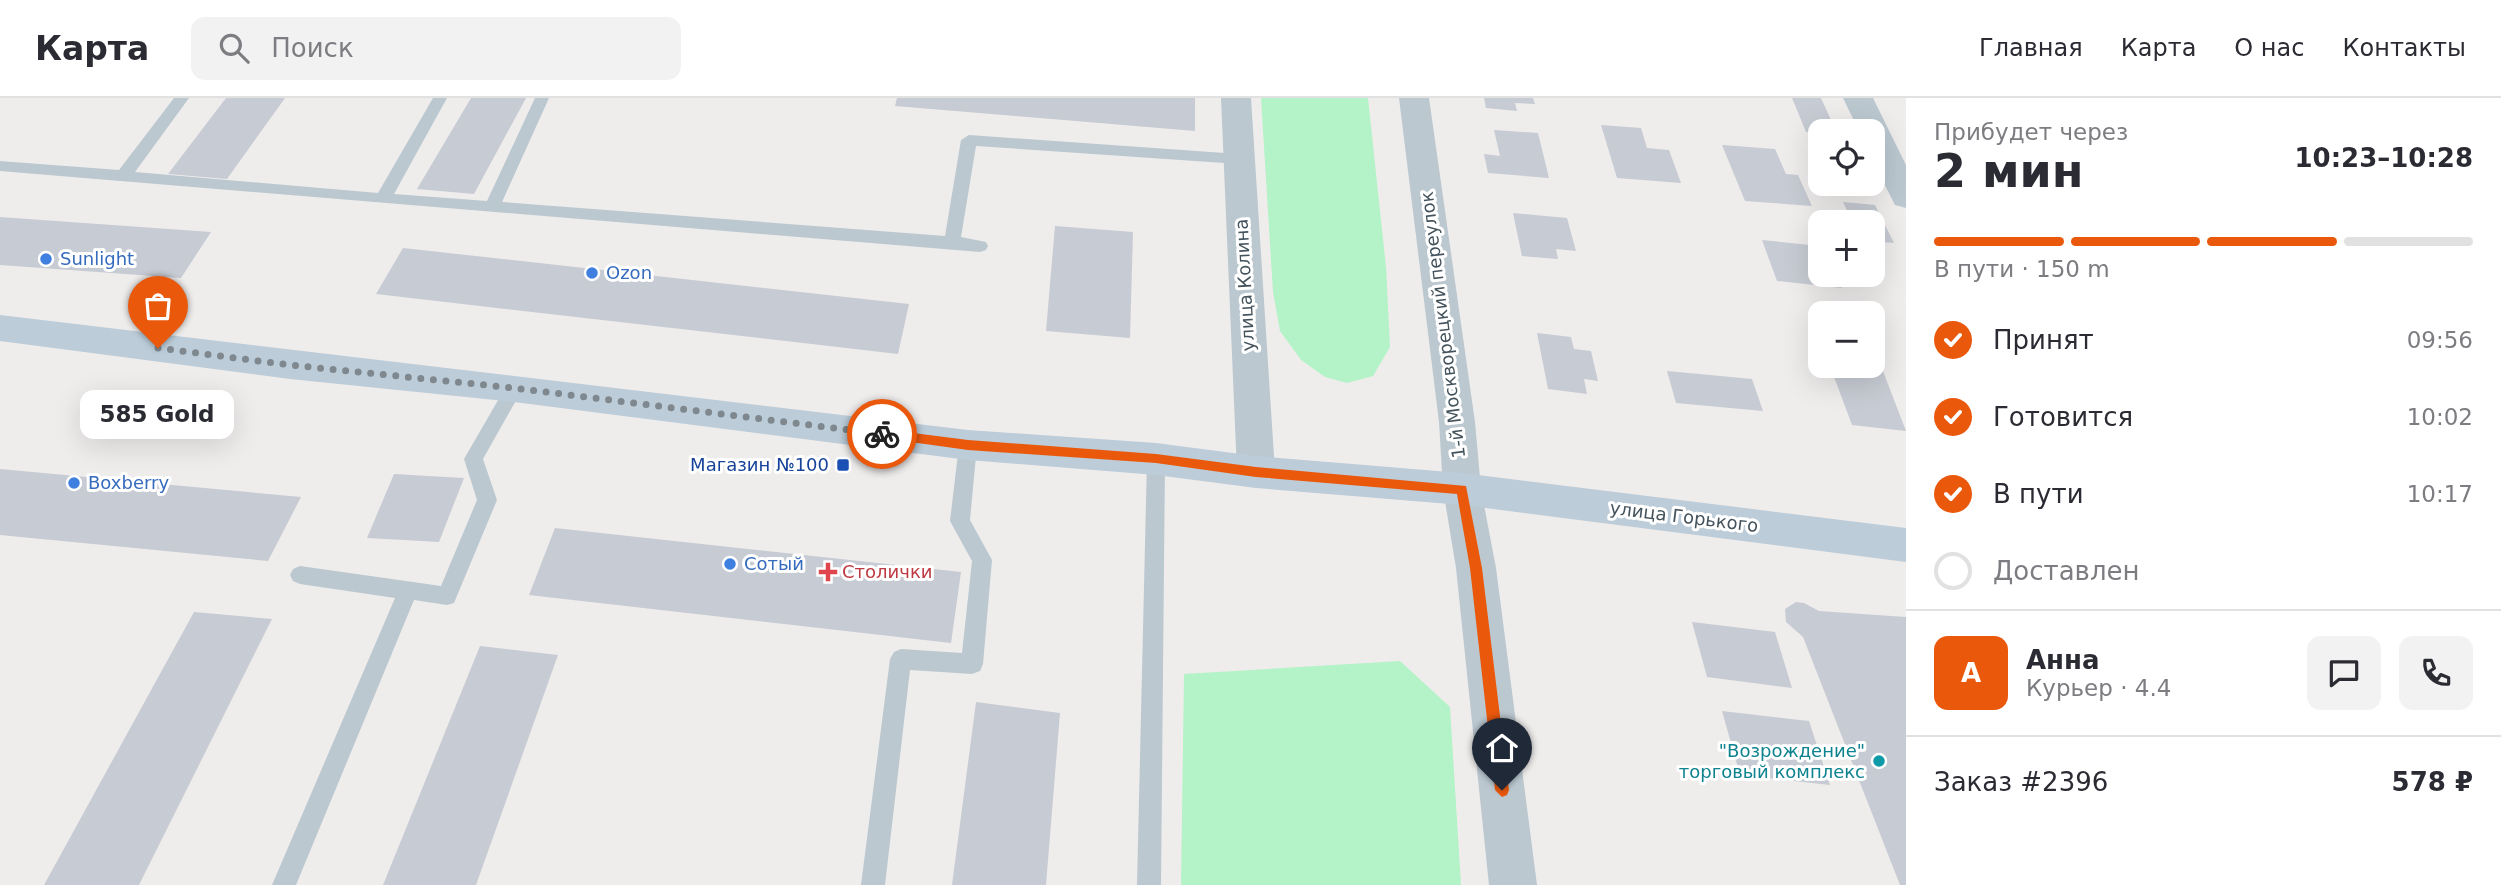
<!DOCTYPE html>
<html lang="ru">
<head>
<meta charset="utf-8">
<style>
	body { margin:0; font-family:"DejaVu Sans",sans-serif; background:#f2f2f3; color:#2b2b33; height:100vh; display:flex; flex-direction:column; font-size:26px; white-space:nowrap }
	* { box-sizing:border-box; margin:0 }
	p { font-size:23px; color:#7c7c81 }
	.icon { flex:none; width:38px; height:38px; fill:none; stroke:currentColor; stroke-width:2; stroke-linecap:round; stroke-linejoin:round }
	.map { position:relative; flex:1; overflow:hidden }
	.side { display:flex; flex-direction:column; background:#fff; width:595px }
	.side>* { flex:none }
	.tools { position:absolute; left:1808px; top:21px; display:grid; gap:14px }
	.tools a { display:grid; place-items:center; width:77px; height:77px; border-radius:14px; background:#fff; box-shadow:0 7px 28px #0002; font-size:35px }
	.pin { position:absolute; display:grid; place-items:center; width:60px; height:60px; color:#fff; margin:-72px -30px; border-radius:50% 50% 50% 0; rotate:-45deg; box-shadow:0 0 7px #0007 }
	.pin .icon { rotate:45deg }
	.courier { position:absolute; display:grid; place-items:center; width:70px; height:70px; margin:-35px; border:5px solid #ea580c; border-radius:50%; background:#fff; color:#222; box-shadow:0 2px 9px #0007 }
	.bubble { position:absolute; height:49px; border-radius:14px; background:#fff; box-shadow:0 7px 28px #0002; font-size:23px; font-weight:800; line-height:49px; text-align:center }
	.head em { font-style:normal; font-weight:800 }
	.head div { display:flex; flex-direction:column-reverse }
	.head { display:flex; align-items:center; justify-content:space-between; height:119px; padding:0 28px }
	h1 { font-size:46px; font-weight:800; line-height:52px }
	.bar { display:grid; grid-template-columns:repeat(4,1fr); gap:10px 7px; align-content:center; height:84px; padding:0 28px }
	.bar i { height:9px; border-radius:5px; background:#e1e1e2 }
	.bar .active { background:#ea580c }
	.bar p { grid-column:span 4 }
	.line { display:flex; align-items:center; gap:18px; padding:0 28px; border-top:2px solid #e1e1e2 }
	.line div { flex:1 }
	.round { display:grid; place-items:center; flex:none; width:74px; height:74px; border-radius:14px; background:#f2f2f3 }
	ol { padding:0 28px; list-style:none }
	li { display:flex; align-items:center; gap:21px; height:77px }
	li p { margin-inline-start:auto }
	li .icon { padding:7px; border-radius:50%; background:#ea580c; color:#fff; stroke-width:4 }
	li:last-child { color:#7c7c81 }
	li i { width:38px; height:38px; border:4px solid #e1e1e2; border-radius:50% }
	header { display:flex; align-items:center; gap:42px; box-sizing:border-box; height:98px; padding:0 35px; background:#fff; border-bottom:2px solid #e1e1e2 }
	header strong { font-size:33px }
	nav { display:flex; gap:38px; margin-inline-start:auto; font-size:24px }
	.search { width:490px; height:63px; background:#f2f2f3; display:flex; align-items:center; gap:18px; box-sizing:border-box; padding:0 24px; border-radius:14px; color:#7c7c81; font-size:26px }
	main { display:flex; flex:1; min-height:0 }
	.map>svg:first-child { display:block }
	.green { fill:#b4f3c7 }
	.building { fill:#c7cbd3 }
	.lines { fill:none; stroke-linecap:round; stroke-linejoin:round }
	.service { fill:#bbc8d0; fill-rule:evenodd }
	.minor { fill:#bbc8d0; fill-rule:evenodd }
	.tertiary { fill:#bbc8d0; fill-rule:evenodd }
	.secondary { fill:#bcccd8; fill-rule:evenodd }
	.route { fill:#ea580c }
	.done { stroke:#7f888e; stroke-width:7; stroke-dasharray:0 12.6 }
	.shop-dot { fill:#3f7fe0; stroke:#fff; stroke-width:2.5 }
	.transit-dot { fill:#1a4fb4; stroke:#fff; stroke-width:2.5 }
	.health-dot { fill:#e0444e; stroke:#fff; stroke-width:2.5 }
	.culture-dot { fill:#0f9aa8; stroke:#fff; stroke-width:2.5 }
	.labels { text-anchor:middle; stroke-width:6; stroke-linejoin:round; paint-order:stroke }
	.shop-label { font-size:18px; fill:#366cbe; stroke:#fff; text-anchor:start }
	.street-label { font-size:18px; fill:#43525b; stroke:#fff }
	.transit-label { font-size:18px; fill:#164399; stroke:#fff; text-anchor:end }
	.health-label { font-size:18px; fill:#be3a42; stroke:#fff; text-anchor:start }
	.culture-label { font-size:18px; fill:#0d838f; stroke:#fff; text-anchor:end }
</style>
</head>
<body>
<header>
<strong>Карта</strong>
<div class="search"><svg class="icon" aria-label="search" viewBox="0 0 24 24"><circle cx="10" cy="10" r="6"/><path d="M15 15l6 6"/></svg>Поиск</div>
<nav><a>Главная</a><a>Карта</a><a>О нас</a><a>Контакты</a></nav>
</header>
<main>
<div class="map">
<svg width="1906" height="787" viewBox="0 0 1906 787">
	<rect width="100%" height="100%" fill="#efecec"/>
	<path class="green" d="M1261,0H1368L1386,169L1390,249L1373,278L1347,285L1325,279L1301,262L1280,233L1273,194Z
		M1400,563L1450,609L1461,787H1181L1184,576Z"/>
	<path class="building" d="M226,0H285L227,81L168,76Z
		M471,0H526L474,96L417,91Z
		M897,0H1195V33L895,8Z
		M1484,0H1533L1535,6L1515,5L1517,13L1486,10Z
		M1792,0H1821L1836,33H1820V36L1806,34Z
		M1601,27L1641,30L1647,50L1669,52L1681,85L1617,80Z
		M1494,32L1538,35L1549,80L1488,75L1484,56L1500,58Z
		M1722,47L1775,51L1786,76L1798,77L1812,108L1745,103Z
		M1843,104L1875,107L1894,145L1872,143V124H1821L1818,118L1851,121Z
		M1513,115L1567,120L1576,153L1556,151L1558,161L1522,158Z
		M0,119L211,134L181,180L0,167Z
		M1055,128L1133,134L1130,240L1046,233Z
		M1762,142L1820,148V177H1836L1842,190L1777,183Z
		M403,150L909,206L898,256L376,196Z
		M1537,235L1571,239L1574,251L1591,253L1598,283L1584,281L1587,296L1548,291Z
		M1872,254L1876,255L1906,333L1852,327L1830,268H1872Z
		M1667,273L1752,281L1763,313L1676,305Z
		M0,371L301,399L268,463L0,437Z
		M394,376L464,380L439,444L367,440Z
		M555,430L961,474L951,545L529,497Z
		M1796,504L1804,505L1819,513L1906,519V787H1900L1803,539L1786,524L1785,511Z
		M194,514L272,521L139,787H44Z
		M1692,524L1775,534L1792,590L1707,579Z
		M480,548L558,557L476,787H383Z
		M976,604L1060,615L1046,787H952Z
		M1722,613L1809,623L1830,687L1740,677Z"/>
	<g class="lines">
		<path class="service" d="M174,0H189L135,74L378,95L433,0H447L394,96L487,103L535,0H549L502,104L945,138L961,42L969,37L1239,56L1247,61L1239,66L976,48L961,139L986,144L988,148L986,152L980,154L0,73V63L119,72Z
			M514,283L520,285L523,290L483,361L497,402L454,505L447,507L414,502L296,787H272L395,500L300,486L293,483L290,477L293,471L300,468L441,488L477,402L464,361L508,285Z
			M968,339L975,342L977,347L970,422L992,462L983,566L980,573L972,576L910,572L885,787H861L890,561L894,554L901,551L962,555L972,463L950,423L959,347L961,342Z
			M1156,353L1163,355L1165,361L1161,787H1137L1147,361L1149,355Z"/>
		<path class="minor" d="M1221,0H1251L1275,374L1269,385L1256,390L1243,385L1237,374Z
			M1843,0H1873L1906,67V110L1895,107L1872,62V33H1859Z"/>
		<path class="tertiary" d="M1399,0H1429L1475,324L1481,391L1496,470L1537,787H1489L1456,470L1443,391L1439,324Z"/>
		<path class="secondary" d="M0,217L968,332L1156,345L1256,358L1462,375L1906,430V464L1462,407L1256,390L1156,377L968,362L514,304L290,281L0,243Z"/>
	</g>
	<path class="route" d="M882,331L968,342L1156,356L1256,369L1466,388L1482,470L1509,692L1507,697L1502,699L1495,692L1470,470L1457,396L1256,379L1156,365L968,352L882,340L876,336Z"/>
	<g class="lines">
		<path class="done" d="M158,250L290,267L514,290L882,336"/>
	</g>
	<g class="shop-dot">
		<circle cx="46" cy="161" r="7"/>
		<circle cx="592" cy="175" r="7"/>
		<circle cx="74" cy="385" r="7"/>
		<circle cx="730" cy="466" r="7"/>
	</g>
	<rect class="transit-dot" x="836" y="360" width="14" height="14" rx="3.5"/>
	<path class="health-dot" d="M824.5 463.5h7v7h7v7h-7v7h-7v-7h-7v-7h7z"/>
	<circle class="culture-dot" cx="1879" cy="663" r="7"/>
	<g class="labels">
		<g class="shop-label">
			<text x="60" y="167">Sunlight</text>
			<text x="606" y="181">Ozon</text>
			<text x="88" y="391">Boxberry</text>
			<text x="744" y="472">Сотый</text>
		</g>
		<g class="street-label">
			<text transform="translate(1245 187) rotate(-93)" y="6">улица Колина</text>
			<text transform="translate(1443 227) rotate(-97)" y="6">1-й Москворецкий переулок</text>
			<text transform="translate(1684 419) rotate(7)" y="6">улица Горького</text>
		</g>
		<g class="transit-label">
			<text x="829" y="373">Магазин №100</text>
		</g>
		<g class="health-label">
			<text x="842" y="480">Столички</text>
		</g>
		<g class="culture-label">
			<text x="1865" y="659">"Возрождение"<tspan x="1865" dy="21">торговый комплекс</tspan></text>
		</g>
	</g>
</svg>
<div class="tools">
<a><svg class="icon" aria-label="locate" viewBox="0 0 24 24"><circle cx="12" cy="12" r="6"/><path d="M12 2v4M12 18v4M2 12h4M18 12h4"/></svg></a>
<a>+</a>
<a>−</a>
</div>
<div class="pin" style="left:158px;top:250px;background:#ea580c"><svg class="icon" aria-label="bag" viewBox="0 0 24 24"><path d="M5 8h14l-1 12H6zM9 8a3 3 0 0 1 6 0"/></svg></div>
<div class="pin" style="left:1502px;top:692px;background:#1f2937"><svg class="icon" aria-label="home" viewBox="0 0 24 24"><path d="M3 11l9-7 9 7M6 9v11h12V9"/></svg></div>
<div class="courier" style="left:882px;top:336px"><svg class="icon" aria-label="bike" viewBox="0 0 24 24"><circle cx="6" cy="16" r="4"/><circle cx="18" cy="16" r="4"/><path d="M6 16l4-8h5l3 8M10 8l3 8H6M13 5h3"/></svg></div>
<div class="bubble" style="left:80px;top:292px;width:154px">585 Gold</div>
</div>
<section class="side">
<div class="head"><div><h1>2 мин</h1><p>Прибудет через</p></div><em>10:23–10:28</em></div>
<div class="bar"><i class="active"></i><i class="active"></i><i class="active"></i><i></i><p>В пути · 150 m</p></div>
<ol>
<li><svg class="icon" aria-label="check" viewBox="0 0 24 24"><path d="M5 12l5 5 9-10"/></svg>Принят<p>09:56</p></li>
<li><svg class="icon" aria-label="check" viewBox="0 0 24 24"><path d="M5 12l5 5 9-10"/></svg>Готовится<p>10:02</p></li>
<li><svg class="icon" aria-label="check" viewBox="0 0 24 24"><path d="M5 12l5 5 9-10"/></svg>В пути<p>10:17</p></li>
<li><i></i>Доставлен</li>
</ol>
<div class="line" style="height:126px"><b class="round" style="background:#ea580c;color:#fff">А</b><div><b>Анна</b><p>Курьер · 4.4</p></div><a class="round"><svg class="icon" aria-label="chat" viewBox="0 0 24 24"><path d="M4 5h16v11H9l-5 4z"/></svg></a><a class="round"><svg class="icon" aria-label="phone" viewBox="0 0 24 24"><path d="M5 4h4l2 5-3 2q2 4 5 5l2-3 5 2v4C11 20 4 13 5 4z"/></svg></a></div>
<div class="line" style="height:91px"><div>Заказ #2396</div><b>578 ₽</b></div>
</section>
</main>
</body>
</html>
